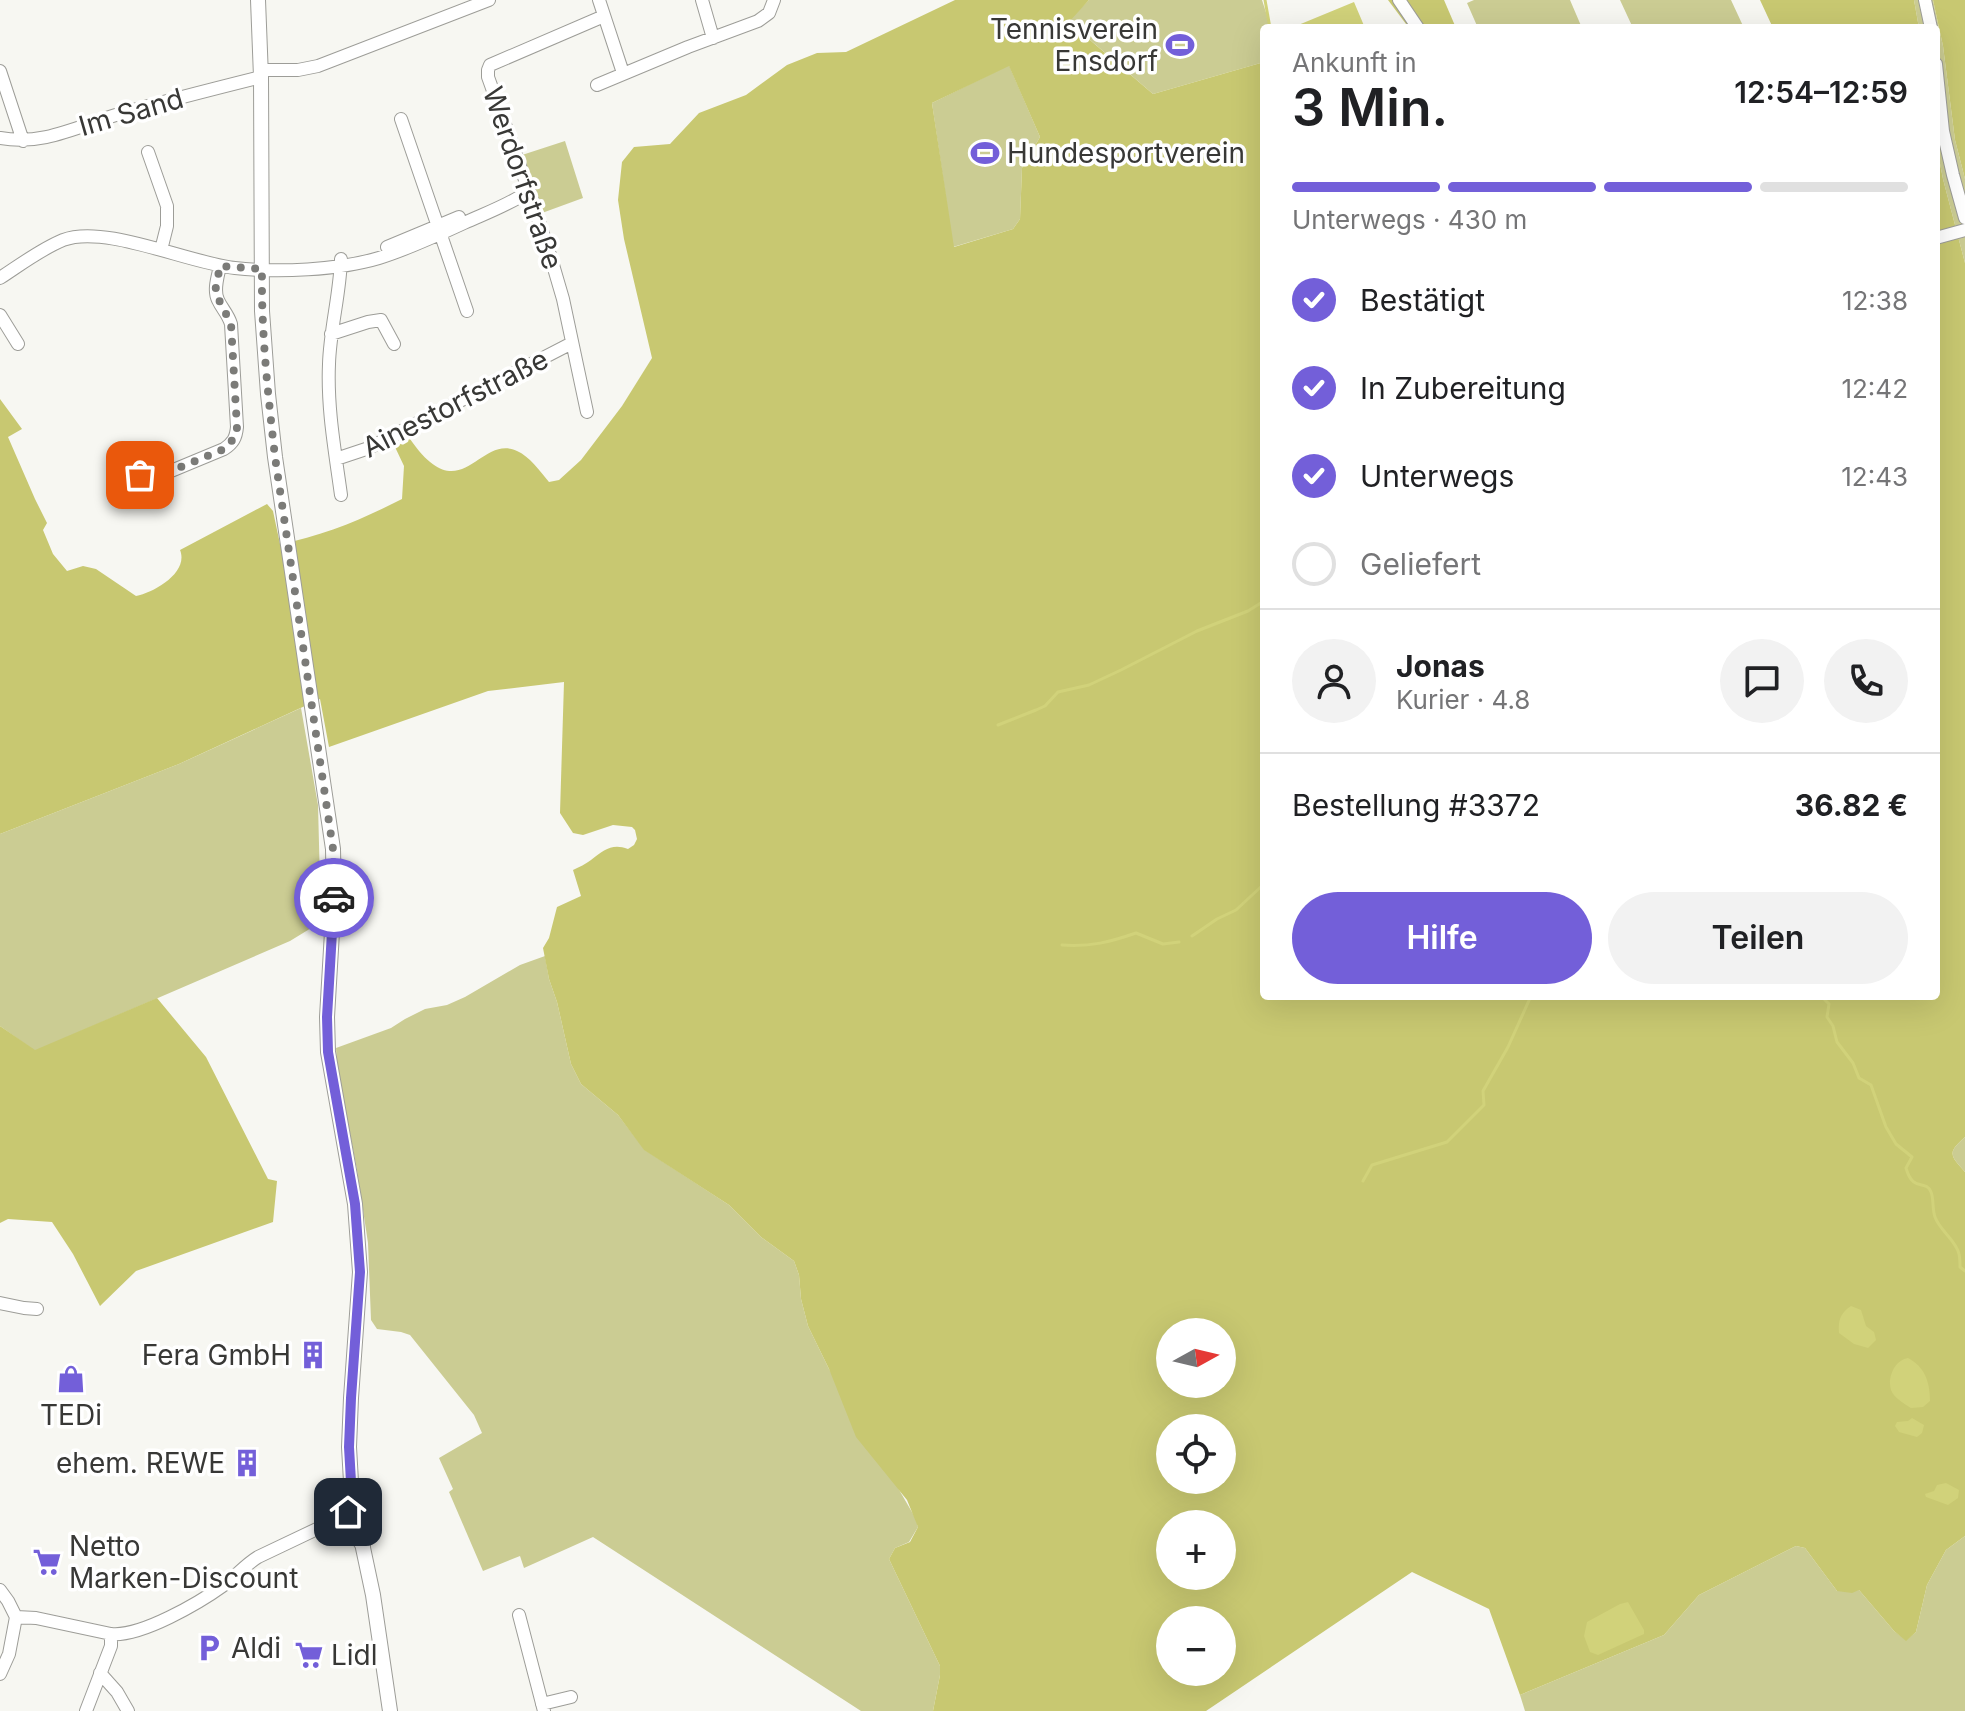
<!DOCTYPE html>
<html lang="de">
<head>
<meta charset="utf-8">
<style>
	body { margin:0; font-family:Inter,sans-serif; background:#f2f2f2; color:#202124; height:100vh; display:flex; flex-direction:column; font-size:30px; white-space:nowrap }
	* { box-sizing:border-box; margin:0 }
	p { font-size:26px; color:#757577 }
	.icon { flex:none; width:44px; height:44px; fill:none; stroke:currentColor; stroke-width:2; stroke-linecap:round; stroke-linejoin:round }
	.map { position:relative; flex:1; overflow:hidden }
	.drawer { position:absolute; left:1260px; top:24px; width:680px; height:976px; display:flex; flex-direction:column; background:#fff; border-radius:8px; box-shadow:0 8px 32px #0002 }
	.drawer>* { flex:none }
	.needle { width:52px; rotate:82deg }
	.fabs { position:absolute; left:1156px; top:1318px; display:grid; gap:16px }
	.fabs a { display:grid; place-items:center; width:80px; height:80px; border-radius:50%; background:#fff; box-shadow:0 8px 32px #0002; font-size:40px }
	.pin { position:absolute; display:grid; place-items:center; width:68px; height:68px; color:#fff; margin:-34px; border-radius:16px; box-shadow:0 4px 12px #0006 }
	.courier { position:absolute; display:grid; place-items:center; width:80px; height:80px; margin:-40px; border:6px solid #735fd9; border-radius:50%; background:#fff; color:#222; box-shadow:0 2px 10px #0007 }
	.summary em { font-style:normal; font-weight:600 }
	.summary div { display:flex; flex-direction:column-reverse }
	.summary { display:flex; align-items:center; justify-content:space-between; height:136px; padding:0 32px }
	h1 { font-size:52px; font-weight:600; line-height:60px }
	.bar { display:grid; grid-template-columns:repeat(4,1fr); gap:12px 8px; align-content:center; height:96px; padding:0 32px }
	.bar i { height:10px; border-radius:6px; background:#e0e0e0 }
	.bar .active { background:#735fd9 }
	.bar p { grid-column:span 4 }
	.line { display:flex; align-items:center; gap:20px; padding:0 32px; border-top:2px solid #e0e0e0 }
	.line div { flex:1 }
	.round { display:grid; place-items:center; flex:none; width:84px; height:84px; border-radius:42px; background:#f2f2f2 }
	ol { padding:0 32px; list-style:none }
	li { display:flex; align-items:center; gap:24px; height:88px }
	li p { margin-inline-start:auto }
	li .icon { padding:8px; border-radius:50%; background:#735fd9; color:#fff; stroke-width:4 }
	li:last-child { color:#757577 }
	li i { width:44px; height:44px; border:4px solid #e0e0e0; border-radius:50% }
	.action { display:flex; gap:16px; margin-top:auto; padding:16px 32px }
	.action a { flex:1; height:92px; border-radius:48px; background:#735fd9; color:#fff; font-size:32px; font-weight:600; line-height:92px; text-align:center }
	.action a+a { background:#f2f2f2; color:#202124 }
	.map>svg:first-child { display:block }
	.green { fill:#cbcc93 }
	.forest { fill:#c8c871; fill-rule:evenodd }
	.water { fill:#d1d27a }
	.lines { fill:none; stroke-linecap:round; stroke-linejoin:round }
	.stream { stroke:#d1d27a; stroke-width:3 }
	.minor-casing { stroke:#9d9d98; stroke-width:14 }
	.major-casing { stroke:#9d9d98; stroke-width:16 }
	.minor { stroke:#fff; stroke-width:12 }
	.major { stroke:#fff; stroke-width:14 }
	.done { stroke:#7b7b78; stroke-width:8; stroke-dasharray:0 14.4 }
	.route { stroke:#735fd9; stroke-width:10 }
	.labels { text-anchor:middle; stroke-width:7; stroke-linejoin:round; paint-order:stroke }
	.poi-label { font-size:28px; fill:#383836; stroke:#fff; text-anchor:start }
	.street-label { font-size:28px; fill:#383836; stroke:#fff }
</style>
</head>
<body>
<div class="map">
<svg width="1965" height="1711" viewBox="0 0 1965 1711">
	<rect width="100%" height="100%" fill="#f7f7f2"/>
	<path class="green" d="M1089,0H1262L1271,28H1264V62L1153,94L1068,21Z
		M1474,0H1570L1582,28H1478L1467,3Z
		M1620,0H1731L1744,28H1633Z
		M1914,0H1933L1943,46L1955,140L1965,179V263L1943,179L1936,143V28H1919Z
		M1009,65L1040,137L1022,168L1020,219L1013,229L953,247L932,103Z
		M565,141L583,198L542,213L522,155Z
		M301,708L318,805L321,922L290,941L35,1051L0,1026V834L179,764Z
		M545,956L549,979L557,1002L571,1064L581,1084L618,1115L645,1150L729,1205L761,1237L794,1261L799,1275L801,1299L808,1326L829,1369L916,1519L918,1527L909,1542L895,1548L889,1559L940,1666V1675L933,1711H861L593,1537L524,1568L520,1556L483,1571L449,1492L453,1489L439,1458L482,1433L474,1415L410,1335L401,1332L377,1329L371,1320L368,1243L357,1170L337,1065L336,1048L391,1028L405,1019L425,1009L447,1005L465,997L520,965Z
		M1965,1137V1172C1950,1155 1947,1153 1965,1137Z
		M1965,1536V1711H1525L1520,1695L1664,1635L1699,1595L1796,1546L1805,1548L1837,1591L1859,1590L1894,1631L1906,1640L1916,1632L1927,1585L1946,1550Z"/>
	<path class="forest" d="M955,0H1089L1069,22L1153,94L1264,62V996H1936V143L1943,179L1965,263V1137C1947,1153 1950,1155 1965,1172V1536L1946,1550L1927,1585L1916,1632L1906,1641L1894,1631L1859,1590L1852,1593L1837,1591L1805,1548L1796,1546L1699,1595L1664,1635L1520,1695L1489,1609L1412,1572L1206,1711H933L940,1675V1666L889,1559L895,1548L910,1542L918,1527L907,1500L856,1437L829,1369L808,1326L801,1299L799,1275L794,1261L761,1237L729,1205L644,1150L618,1115L581,1084L571,1064L557,1002L549,979L543,948L549,938L557,907L581,896L573,870C579,867 586,864 591,860C604,850 612,843 628,849L634,845L637,839L635,830L632,827L613,825L583,835L573,833L560,813L564,682L488,691L329,747L320,699L179,764L0,834V399L22,429L8,437L35,499L47,523L43,530L53,554L67,571L83,566L96,569L136,596C155,592 189,572 180,550L267,504L273,511L280,544C323,536 363,519 402,499L404,466L395,447L410,439C461,513 479,433 517,451C529,456 540,471 549,482L559,480L581,460L622,406L652,358L624,239L618,200L622,162L634,147L670,144L699,113L746,95L787,65L817,53L846,52ZM1009,66L1040,137L1022,168L1020,219L1013,229L954,247L932,103ZM1170,1332H1222V1384H1170ZM1170,1428H1222V1480H1170ZM1170,1524H1222V1576H1170ZM1170,1620H1222V1672H1170Z
		M1388,0H1444L1456,28H1409Z
		M1760,0H1914L1919,28H1773Z
		M1933,0H1965V179L1955,140L1943,46Z
		M157,998L206,1057L268,1179L277,1181L273,1222L136,1271L100,1306L73,1254L52,1222L8,1219L0,1223V1026L35,1050Z"/>
	<path class="water" d="M1354,2L1365,28H1291Z
		M1851,1306L1861,1310L1866,1326L1874,1332L1876,1340L1868,1348L1854,1344L1839,1333C1838,1321 1840,1313 1851,1306Z
		M1908,1358C1925,1367 1930,1382 1930,1401L1923,1407L1911,1408C1905,1404 1894,1398 1891,1390C1887,1377 1895,1360 1908,1358Z
		M1912,1418L1924,1425L1922,1433L1917,1437L1899,1432L1895,1426L1897,1422L1908,1421Z
		M1946,1483L1959,1490L1958,1498L1948,1505L1926,1497L1925,1494L1934,1491L1937,1485Z
		M1628,1602L1644,1630V1634L1598,1655L1590,1652L1584,1636L1587,1622L1620,1604Z"/>
	<g class="lines">
		<path class="stream" d="M1265,0L1270,28
			M998,725L1036,710L1045,706L1058,692L1089,685L1121,670L1197,631L1248,611L1264,601
			M1192,936L1217,919L1236,910L1264,884
			M1062,945C1091,947 1110,942 1136,933L1163,944L1179,942
			M1815,996L1824,999L1829,1004L1827,1017L1833,1026L1837,1042L1853,1063L1859,1078L1871,1085L1886,1127L1896,1144L1912,1157L1906,1168C1913,1193 1926,1179 1931,1192C1934,1199 1932,1209 1935,1217C1940,1231 1956,1240 1959,1254C1960,1258 1960,1262 1960,1267L1965,1271
			M1363,1181L1372,1165L1447,1142L1484,1105L1483,1091L1508,1047L1531,996"/>
		<defs>
			<path id="minor" d="M599,0L623,73
				M702,0L713,38
				M1399,0L1418,28
				M1925,0L1931,28
				M1936,64L1943,131L1953,175L1965,218
				M260,70H298L318,66L489,0
				M0,71L23,141
				M597,85L688,47L758,21L769,13L774,0
				M401,119L467,311
				M0,138C43,146 78,126 119,114C166,101 213,89 261,77
				M148,152L167,206V226L161,250
				M1936,238L1965,230
				M387,247L459,217
				M0,278C20,265 41,249 63,240C105,224 188,263 235,268C277,273 339,270 379,258C408,249 436,236 464,223C486,213 509,205 529,191
				M0,315L18,344
				M331,334L368,322L381,320L394,344
				M587,412L563,299L551,258L529,191L488,77V70L490,65L604,16
				M336,459L369,448L572,343
				M140,475L159,476L224,449C233,443 236,438 237,427L231,324C228,314 222,309 218,300C213,290 218,276 220,266
				M341,495C335,451 327,408 329,364C330,329 340,294 341,259
				M0,1303L24,1308L37,1309
				M0,1590L8,1601L16,1617
				M519,1615L544,1711
				M16,1617L36,1618L111,1634C141,1637 199,1603 224,1585C236,1576 245,1565 258,1557L340,1518
				M100,1673L117,1692L128,1711
				M0,1674L9,1654L16,1617
				M542,1704L571,1697
				M86,1711L111,1646V1634"/>
			<path id="major" d="M258,0L261,77L262,311L268,394L275,457L333,849L334,898L327,1017L328,1052L355,1204L360,1272L351,1398L349,1447L352,1499L348,1512
				M359,1529L373,1595L390,1711
				M349,1533L357,1531L361,1522L359,1516L351,1511L342,1515L339,1525L343,1530L358,1538L363,1546"/>
		</defs>
		<use href="#minor" class="minor-casing"/>
		<use href="#major" class="major-casing"/>
		<use href="#minor" class="minor"/>
		<use href="#major" class="major"/>
	</g>
	<g class="lines">
		<path class="done" d="M140,475L159,476L224,449L236,436L237,427L231,324L215,292L220,266L262,269C261,332 268,394 275,457L333,849L334,898"/>
		<path class="route" d="M334,898L327,1017L328,1052L355,1204L360,1272L351,1398L349,1447L352,1499L348,1512"/>
	</g>
	<defs>
		<symbol id="stadium-bare" viewBox="-9 -9 18 18"><path d="M0-5a6.5 5 0 1 0 0 10a6.5 5 0 1 0 0-10ZM-3.5-1.8h7v3.6h-7Z" fill="#735fd9" stroke="#fff" stroke-width="2.5" paint-order="stroke"/></symbol>
		<symbol id="building-bare" viewBox="-9 -9 18 18"><path d="M-4-6H4V6H1V3H-1V6H-4ZM-2.5-4.3h1.7v1.8h-1.7ZM.8-4.3h1.7v1.8H.8ZM-2.5-1h1.7V.8h-1.7ZM.8-1h1.7V.8H.8Z" fill="#735fd9" stroke="#fff" stroke-width="2.5" paint-order="stroke"/></symbol>
		<symbol id="shop-bare" viewBox="-9 -9 18 18"><path d="M-5-2.5h2.3a2.7 3.5 0 0 1 5.4 0H5L5.5 6h-11ZM-1.5-2.5h3a1.5 2.3 0 0 0-3 0Z" fill="#735fd9" stroke="#fff" stroke-width="2.5" paint-order="stroke"/></symbol>
		<symbol id="supermarket-bare" viewBox="-9 -9 18 18"><path d="M-6-5.5h2.5l.6 2H6L4.5 2H-2.5L-4.4-4H-6ZM-1.5 3.2a1.3 1.3 0 1 0 .1 0ZM3 3.2a1.3 1.3 0 1 0 .1 0Z" fill="#735fd9" stroke="#fff" stroke-width="2.5" paint-order="stroke"/></symbol>
		<symbol id="parking-bare" viewBox="-9 -9 18 18"><path d="M-3.5-5.5H1a3.5 3.5 0 0 1 0 7H-1V5.5H-3.5ZM-1-3.4V-.6H.8a1.4 1.4 0 0 0 0-2.8Z" fill="#735fd9" stroke="#fff" stroke-width="2.5" paint-order="stroke"/></symbol>
	</defs>
	<g fill-rule="evenodd">
		<use href="#stadium-bare" x="1160" y="25" width="40" height="40"/>
		<use href="#stadium-bare" x="965" y="133" width="40" height="40"/>
		<use href="#building-bare" x="293" y="1335" width="40" height="40"/>
		<use href="#shop-bare" x="51" y="1359" width="40" height="40"/>
		<use href="#building-bare" x="227" y="1443" width="40" height="40"/>
		<use href="#supermarket-bare" x="27" y="1542" width="40" height="40"/>
		<use href="#parking-bare" x="189" y="1628" width="40" height="40"/>
		<use href="#supermarket-bare" x="289" y="1635" width="40" height="40"/>
	</g>
	<g class="labels">
		<g class="poi-label">
			<text x="1158" y="39" text-anchor="end">Tennisverein<tspan x="1158" dy="32">Ensdorf</tspan></text>
			<text x="1007" y="163">Hundesportverein</text>
			<text x="291" y="1365" text-anchor="end">Fera GmbH</text>
			<text x="71" y="1425" text-anchor="middle">TEDi</text>
			<text x="225" y="1473" text-anchor="end">ehem. REWE</text>
			<text x="69" y="1556">Netto<tspan x="69" dy="32">Marken-Discount</tspan></text>
			<text x="231" y="1658">Aldi</text>
			<text x="331" y="1665">Lidl</text>
		</g>
		<g class="street-label">
			<text transform="translate(131 112) rotate(-16)" y="10">Im Sand</text>
			<text transform="translate(523 178) rotate(71)" y="10">Werdorfstraße</text>
			<text transform="translate(455 403) rotate(-27)" y="10">Ainestorfstraße</text>
		</g>
	</g>
</svg>
<div class="fabs">
<a><svg class="needle" viewBox="-14 -14 28 28"><path d="M0-13l5 13h-10z" fill="#e53935"/><path d="M0 13l5-13h-10z" fill="#757577"/></svg></a>
<a><svg class="icon" aria-label="locate" viewBox="0 0 24 24"><circle cx="12" cy="12" r="6"/><path d="M12 2v4M12 18v4M2 12h4M18 12h4"/></svg></a>
<a>+</a>
<a>−</a>
</div>
<div class="pin" style="left:140px;top:475px;background:#ea580c"><svg class="icon" aria-label="bag" viewBox="0 0 24 24"><path d="M5 8h14l-1 12H6zM9 8a3 3 0 0 1 6 0"/></svg></div>
<div class="pin" style="left:348px;top:1512px;background:#1f2937"><svg class="icon" aria-label="home" viewBox="0 0 24 24"><path d="M3 11l9-7 9 7M6 9v11h12V9"/></svg></div>
<div class="courier" style="left:334px;top:898px"><svg class="icon" aria-label="car" viewBox="0 0 24 24"><path d="M5 17H2v-5l4-1 3-4h7l3 4 3 1v5h-3M9 17h6M6 11h13"/><circle cx="7" cy="17" r="2"/><circle cx="17" cy="17" r="2"/></svg></div>
<section class="drawer">
<div class="summary"><div><h1>3 Min.</h1><p>Ankunft in</p></div><em>12:54–12:59</em></div>
<div class="bar"><i class="active"></i><i class="active"></i><i class="active"></i><i></i><p>Unterwegs · 430 m</p></div>
<ol>
<li><svg class="icon" aria-label="check" viewBox="0 0 24 24"><path d="M5 12l5 5 9-10"/></svg>Bestätigt<p>12:38</p></li>
<li><svg class="icon" aria-label="check" viewBox="0 0 24 24"><path d="M5 12l5 5 9-10"/></svg>In Zubereitung<p>12:42</p></li>
<li><svg class="icon" aria-label="check" viewBox="0 0 24 24"><path d="M5 12l5 5 9-10"/></svg>Unterwegs<p>12:43</p></li>
<li><i></i>Geliefert</li>
</ol>
<div class="line" style="height:144px"><a class="round"><svg class="icon" aria-label="person" viewBox="0 0 24 24"><circle cx="12" cy="8" r="4"/><path d="M4 21q1-7 8-7t8 7"/></svg></a><div><b>Jonas</b><p>Kurier · 4.8</p></div><a class="round"><svg class="icon" aria-label="chat" viewBox="0 0 24 24"><path d="M4 5h16v11H9l-5 4z"/></svg></a><a class="round"><svg class="icon" aria-label="phone" viewBox="0 0 24 24"><path d="M5 4h4l2 5-3 2q2 4 5 5l2-3 5 2v4C11 20 4 13 5 4z"/></svg></a></div>
<div class="line" style="height:104px"><div>Bestellung #3372</div><b>36.82 €</b></div>
<div class="action"><a>Hilfe</a><a>Teilen</a></div>
</section>
</div>
</body>
</html>
